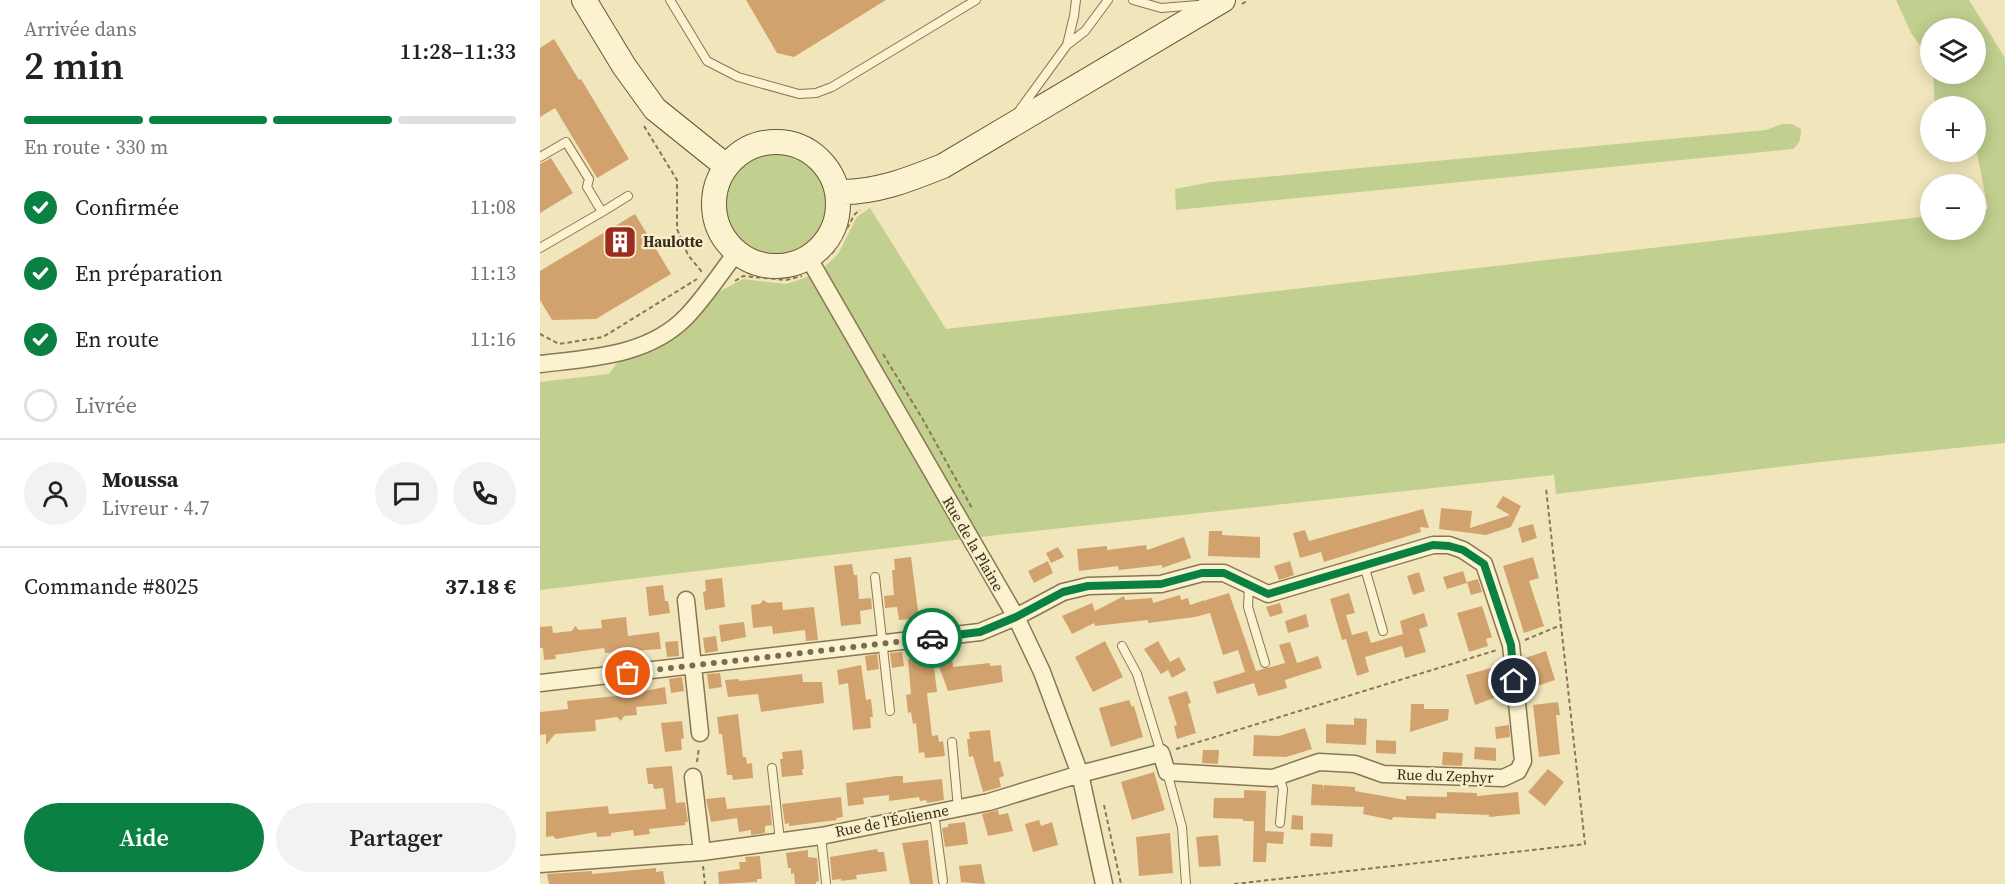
<!DOCTYPE html>
<html lang="fr">
<head>
<meta charset="utf-8">
<style>
	body { margin:0; font-family:"Source Serif 4",serif; background:#f2f2f2; color:#222; height:100vh; display:flex; flex-direction:column; font-size:22px; white-space:nowrap }
	* { box-sizing:border-box; margin:0 }
	p { font-size:20px; color:#767676 }
	.icon { flex:none; width:33px; height:33px; fill:none; stroke:currentColor; stroke-width:2; stroke-linecap:round; stroke-linejoin:round }
	.map { position:relative; flex:1; overflow:hidden }
	.details { display:flex; flex-direction:column; background:#fff; width:540px }
	.details>* { flex:none }
	.tools { position:absolute; left:1380px; top:18px; display:grid; gap:12px }
	.tools a { display:grid; place-items:center; width:66px; height:66px; border-radius:50%; background:#fff; box-shadow:0 3px 15px #0003; font-size:30px }
	.pin { position:absolute; display:grid; place-items:center; width:51px; height:51px; color:#fff; margin:-26px; border:3px solid #fff; border-radius:50%; box-shadow:0 2px 6px #0007 }
	.courier { position:absolute; display:grid; place-items:center; width:60px; height:60px; margin:-30px; border:4px solid #0b8043; border-radius:50%; background:#fff; color:#222; box-shadow:0 2px 8px #0007 }
	.summary em { font-style:normal; font-weight:600 }
	.summary div { display:flex; flex-direction:column-reverse }
	.summary { display:flex; align-items:center; justify-content:space-between; height:102px; padding:0 24px }
	h1 { font-size:39px; font-weight:600; line-height:45px }
	.bar { display:grid; grid-template-columns:repeat(4,1fr); gap:9px 6px; align-content:center; height:72px; padding:0 24px }
	.bar i { height:8px; border-radius:4px; background:#e0e0e0 }
	.bar .active { background:#0b8043 }
	.bar p { grid-column:span 4 }
	.line { display:flex; align-items:center; gap:15px; padding:0 24px; border-top:2px solid #e0e0e0 }
	.line div { flex:1 }
	.round { display:grid; place-items:center; flex:none; width:63px; height:63px; border-radius:32px; background:#f2f2f2 }
	ol { padding:0 24px; list-style:none }
	li { display:flex; align-items:center; gap:18px; height:66px }
	li p { margin-inline-start:auto }
	li .icon { padding:6px; border-radius:50%; background:#0b8043; color:#fff; stroke-width:4 }
	li:last-child { color:#767676 }
	li i { width:33px; height:33px; border:3px solid #e0e0e0; border-radius:50% }
	.action { display:flex; gap:12px; margin-top:auto; padding:12px 24px }
	.action a { flex:1; height:69px; border-radius:36px; background:#0b8043; color:#fff; font-size:24px; font-weight:600; line-height:69px; text-align:center }
	.action a+a { background:#f2f2f2; color:#222 }
	main { display:flex; flex:1; min-height:0 }
	.map>svg:first-child { display:block }
	.green { fill:#c1cf8f }
	.building { fill:#d2a26e }
	.lines { fill:none; stroke-linecap:round; stroke-linejoin:round }
	.lane-casing { stroke:#897654; stroke-width:10 }
	.street-casing { stroke:#897654; stroke-width:19 }
	.secondary-casing { stroke:#6b5637; stroke-width:26 }
	.path { stroke:#897654; stroke-width:2; stroke-dasharray:4.5 3; stroke-linecap:butt }
	.lane { stroke:#fbf3cf; stroke-width:8 }
	.street { stroke:#fbf3cf; stroke-width:16 }
	.secondary { stroke:#fbf3cf; stroke-width:24 }
	.done { stroke:#786c52; stroke-width:6; stroke-dasharray:0 10.8 }
	.route { stroke:#0b8043; stroke-width:8 }
	.labels { text-anchor:middle; stroke-width:4.5; stroke-linejoin:round; paint-order:stroke }
	.poi-label { font-size:15px; font-weight:bold; fill:#372b1a; stroke:#f8f0cb; text-anchor:start }
	.street-label { font-size:15px; fill:#372b1a; stroke:#f8f0cb }
</style>
</head>
<body>
<main>
<section class="details">
<div class="summary"><div><h1>2 min</h1><p>Arrivée dans</p></div><em>11:28–11:33</em></div>
<div class="bar"><i class="active"></i><i class="active"></i><i class="active"></i><i></i><p>En route · 330 m</p></div>
<ol>
<li><svg class="icon" aria-label="check" viewBox="0 0 24 24"><path d="M5 12l5 5 9-10"/></svg>Confirmée<p>11:08</p></li>
<li><svg class="icon" aria-label="check" viewBox="0 0 24 24"><path d="M5 12l5 5 9-10"/></svg>En préparation<p>11:13</p></li>
<li><svg class="icon" aria-label="check" viewBox="0 0 24 24"><path d="M5 12l5 5 9-10"/></svg>En route<p>11:16</p></li>
<li><i></i>Livrée</li>
</ol>
<div class="line" style="height:108px"><a class="round"><svg class="icon" aria-label="person" viewBox="0 0 24 24"><circle cx="12" cy="8" r="4"/><path d="M4 21q1-7 8-7t8 7"/></svg></a><div><b>Moussa</b><p>Livreur · 4.7</p></div><a class="round"><svg class="icon" aria-label="chat" viewBox="0 0 24 24"><path d="M4 5h16v11H9l-5 4z"/></svg></a><a class="round"><svg class="icon" aria-label="phone" viewBox="0 0 24 24"><path d="M5 4h4l2 5-3 2q2 4 5 5l2-3 5 2v4C11 20 4 13 5 4z"/></svg></a></div>
<div class="line" style="height:78px"><div>Commande #8025</div><b>37.18 €</b></div>
<div class="action"><a>Aide</a><a>Partager</a></div>
</section>
<div class="map">
<svg width="1465" height="884" viewBox="0 0 1465 884">
	<rect width="100%" height="100%" fill="#f1e6bb"/>
	<path class="green" d="M1356,0H1429L1465,58V443L1280,462L1016,494L1014,475L457,535L0,590V382L69,374L77,363L97,357L125,342L155,321L177,293L203,279L246,284L262,279L280,271L298,254L317,217L330,208L406,329L1390,216V230H1436V211L1448,209L1437,153L1434,152L1436,106H1395L1393,74H1436V28H1390V63V59L1371,33Z
		M1242,124H1252L1261,129C1261,138 1260,143 1253,149L636,210L635,189L671,182L1226,130Z
		M182 205a53 53 0 1 1 106 0a53 53 0 1 1-106 0Z"/>
	<path class="building" d="M206,0H346L254,57L237,53Z
		M14,39L39,80L41,79L89,159L57,178L15,108L0,117V48Z
		M11,158L33,193L0,213V164Z
		M95,214L131,274L56,319L12,320L0,300V271Z
		M963,496L981,506L971,527L946,535L899,529L901,508L932,511L930,528L970,515L956,507Z
		M883,509L889,528L880,527L881,532L784,562L781,552L760,558L753,533L765,530L769,541Z
		M993,524L997,538L982,543L978,528Z
		M669,531H682V535L720,537V558L668,556Z
		M644,537L651,558L622,568V565L579,570L578,566L539,571L537,549L567,546V550L606,545L607,550Z
		M518,547L524,557L511,563L506,553Z
		M371,557L379,618L359,620L357,607L345,608L344,596L354,595L352,570H355L354,559Z
		M993,557L999,578L989,581L1004,626L984,633L963,566Z
		M508,561L513,573L494,583L488,571Z
		M750,561L754,575L739,580L734,566Z
		M312,564L314,575H317L319,599L331,598L332,609L320,611L321,624L301,626L294,566Z
		M923,571L927,583L907,589L903,577Z
		M879,572L885,591L873,595L867,576Z
		M182,578L185,607L165,610L163,592L166,591L165,580Z
		M938,579L942,592L931,595L927,582Z
		M123,585L125,601H128L130,613L109,616L106,587Z
		M689,593L716,671L745,663L739,645L750,642L757,663L778,656L782,668L745,680L747,688L718,696L714,683L677,694L673,682L705,672L698,650L683,655L670,613L655,617L608,623V620L555,626L554,623L532,634L522,616L552,603L555,611L584,596L585,600L612,598L613,603L640,595L641,600L648,598L650,605L665,600L666,603V600Z
		M809,593L815,613L806,615L812,635L827,631L831,643L863,634L860,621L884,613L888,626L879,629L886,652L865,658L862,646L825,657L829,672L817,676L806,639L802,640L790,599Z
		M223,600L228,603L242,602L243,610L274,607L278,640L266,641L265,630L233,634L232,626L213,628L211,605L220,604Z
		M740,603L743,613L730,617L726,607Z
		M942,606L952,637L946,639L948,646L929,652L917,613Z
		M766,614L769,627L748,633L745,621Z
		M86,617L88,636L119,632L121,649L65,653L64,648L15,655L16,659L4,660L3,648H0V627L12,626L13,633L32,631L35,626L39,630L62,628L61,620Z
		M204,622L206,637L181,642L179,625Z
		M176,636L178,651L165,653L163,638Z
		M138,641L139,656L127,657L125,642Z
		M565,641L583,677L553,692L535,657Z
		M618,641L630,662L639,657L646,670L632,678L628,670L621,674L604,649Z
		M1006,651L1015,680L994,687L985,658Z
		M362,652L364,666L352,668L350,653Z
		M337,654L339,669L327,671L325,656Z
		M412,656L413,667L450,663V666L461,665L463,682L408,691L396,658Z
		M384,658V660L393,659L397,692L387,693L392,736L398,735L399,742L403,741L405,756L385,758L384,752L379,753L376,723L373,724L371,712L368,713L366,695L371,694L368,659Z
		M321,665L326,700L331,699L333,717H330L331,728L313,730L308,683L299,685L297,670Z
		M951,668L959,696L935,705L926,675Z
		M180,673L182,687L169,689L167,674Z
		M262,674L263,682H282L284,703L221,712L218,694L188,697L185,680L199,679V681Z
		M142,677L144,691L131,693L129,679Z
		M125,687L127,704L96,707L97,715L84,716L81,721L77,717L55,720L56,731L15,734L6,745V734L0,735V712L28,709L27,701L86,695Z
		M647,691L651,703L648,704L656,733L637,739L634,726L637,725L628,697Z
		M589,700L592,707L594,706L603,737L571,747L559,708Z
		M1018,702L1020,715H1016L1020,754L999,757L993,705Z
		M871,704H884V709H909L908,720L870,732Z
		M198,714L203,757H206L207,764L212,763L213,778L193,780L192,775H187L182,734H179L177,717Z
		M814,718L827,719L826,745L786,743V724L814,725Z
		M142,721L144,738L141,739L142,750L125,752L121,723Z
		M969,725L970,737L956,739L955,727Z
		M765,728L772,749L746,757L713,756L714,735L739,736Z
		M450,730L454,762L460,761L464,776L459,778L461,787L443,792L433,756L429,757L427,739H430L429,732Z
		M836,740L856,741V754L836,753Z
		M935,747L956,748V761L934,759Z
		M262,750L264,769H262L263,775L242,777L240,759H243L242,752Z
		M663,750H679L678,764L662,763Z
		M903,752L923,753L922,766L902,765Z
		M132,766L136,803L145,802L148,822H145V825L109,829L110,834L94,836L93,830L71,833V836L57,837L56,832L16,839L13,836L6,837V812L68,806L69,814L126,809L123,788L114,789L113,784H108L106,768Z
		M1008,769L1024,782L1005,806L988,792Z
		M614,772L625,810L592,820L581,782Z
		M356,776H363V783L402,779L404,800L387,803L386,800L380,801L379,797L349,801V795L323,798L324,804L308,806L306,783Z
		M772,784L783,785L784,790V785L815,787V791L866,800V796L907,797V792L937,793V796L978,792L980,814L949,817V815L896,813V819L853,817L852,820L823,814L824,807L771,805Z
		M704,790L726,791L725,831L744,832L743,844L727,843L726,862H713L714,821H703V819L673,818L674,798H704Z
		M185,797L187,809L230,805L232,825L225,826V833L211,835V830L199,832L197,818L171,822L166,799Z
		M301,797L303,817L296,818L297,820L249,826V823L245,824L242,804Z
		M458,810L459,815L468,813L473,831L448,836L442,814Z
		M752,815L763,816V830L751,829Z
		M499,820L501,826L512,822L518,845L493,852L485,824Z
		M425,822L428,844L405,847L402,828L408,827V824Z
		M630,833L633,873L599,876L596,837Z
		M771,833L793,834L792,847L770,846Z
		M678,835L681,866L659,867L656,837Z
		M388,840L393,884H370L362,843Z
		M337,849L338,852H344L347,871L316,875L317,879L301,881V879L292,880L290,857Z
		M268,850V857L277,858L279,881L276,882V884H255L254,873L251,874V868H248L246,853Z
		M220,856L222,879H217V882L179,884L178,872L200,869L199,862H206L205,857Z
		M441,864L445,884L421,882L419,866Z
		M116,868V872L123,871L125,884H9L7,874L52,871V874Z"/>
	<g class="lines">
		<defs>
			<path id="lane" d="M130,0L167,61L198,77L259,94L276,93L292,87L436,0
				M593,0L621,8L658,5
				M527,45L545,31L568,0
				M479,111L527,45L534,16L536,0
				M0,157L26,142L49,179L47,187L62,212L0,248
				M62,212L88,196
				M824,565L843,631
				M335,577L350,711
				M709,585L708,607L725,663
				M582,646L597,674L621,753
				M412,742L418,808
				M232,768L240,841
				M627,772L642,827L646,884
				M739,776L743,789L740,823
				M394,813L403,881
				M281,836L286,883"/>
			<path id="street" d="M268,257L476,617L502,672L540,774L564,884
				M0,364C51,358 109,356 147,316C165,297 180,274 196,253
				M146,600L160,733
				M0,683L440,632L476,617L523,592L548,586L621,584L662,573H684L728,594L893,545H909L923,550L944,564L971,645L983,761L978,771L963,778L843,774L815,764L779,762L733,778L627,772L621,753L540,774L449,802L281,836L162,852L0,864
				M153,777L162,852"/>
			<path id="secondary" d="M44,0L84,66L115,109L186,166
				M174 204a62 62 0 1 1 124 0a62 62 0 1 1-124 0Z
				M298,192C335,193 368,180 403,166L683,0"/>
		</defs>
		<use href="#lane" class="lane-casing"/>
		<use href="#street" class="street-casing"/>
		<use href="#secondary" class="secondary-casing"/>
		<path class="path" d="M702,4L708,0
			M104,126L137,180V229L148,255L162,272
			M286,259L295,250L315,214L320,210
			M195,281L203,276L246,280L262,276
			M0,334L19,344L63,337L157,279
			M343,354L382,418L433,510
			M985,640L1021,625
			M636,749L957,650
			M157,762L159,747
			M564,805L581,884
			M163,866L165,884
			M694,884L1045,844L1006,488"/>
		<use href="#lane" class="lane"/>
		<use href="#street" class="street"/>
		<use href="#secondary" class="secondary"/>
	</g>
	<g class="lines">
		<path class="done" d="M88,673L392,638"/>
		<path class="route" d="M392,638L440,632L476,617L523,592L548,586L621,584L662,573H684L728,594L893,545L909,546L923,550L944,564L971,645L974,681"/>
	</g>
	<defs>
		<symbol id="building-square" viewBox="-11 -11 22 22"><rect x="-9" y="-9" width="18" height="18" rx="4" fill="#9c2b1f" stroke="#f8f0cb"/><path d="M-4-6H4V6H1V3H-1V6H-4ZM-2.5-4.3h1.7v1.8h-1.7ZM.8-4.3h1.7v1.8H.8ZM-2.5-1h1.7V.8h-1.7ZM.8-1h1.7V.8H.8Z" fill="#fff"/></symbol>
	</defs>
	<g fill-rule="evenodd">
		<use href="#building-square" x="61" y="223" width="38" height="38"/>
	</g>
	<g class="labels">
		<g class="poi-label">
			<text x="103" y="247">Haulotte</text>
		</g>
		<g class="street-label">
			<text transform="translate(433 544) rotate(60)" y="5">Rue de la Plaine</text>
			<text transform="translate(905 776) rotate(2)" y="5">Rue du Zephyr</text>
			<text transform="translate(352 821) rotate(-11)" y="5">Rue de l'Éolienne</text>
		</g>
	</g>
</svg>
<div class="tools">
<a><svg class="icon" aria-label="layers" viewBox="0 0 24 24"><path d="M12 4l9 5-9 5-9-5zM3 14l9 5 9-5"/></svg></a>
<a>+</a>
<a>−</a>
</div>
<div class="pin" style="left:88px;top:673px;background:#ea580c"><svg class="icon" aria-label="bag" viewBox="0 0 24 24"><path d="M5 8h14l-1 12H6zM9 8a3 3 0 0 1 6 0"/></svg></div>
<div class="pin" style="left:974px;top:681px;background:#1f2937"><svg class="icon" aria-label="home" viewBox="0 0 24 24"><path d="M3 11l9-7 9 7M6 9v11h12V9"/></svg></div>
<div class="courier" style="left:392px;top:638px"><svg class="icon" aria-label="car" viewBox="0 0 24 24"><path d="M5 17H2v-5l4-1 3-4h7l3 4 3 1v5h-3M9 17h6M6 11h13"/><circle cx="7" cy="17" r="2"/><circle cx="17" cy="17" r="2"/></svg></div>
</div>
</main>
</body>
</html>
